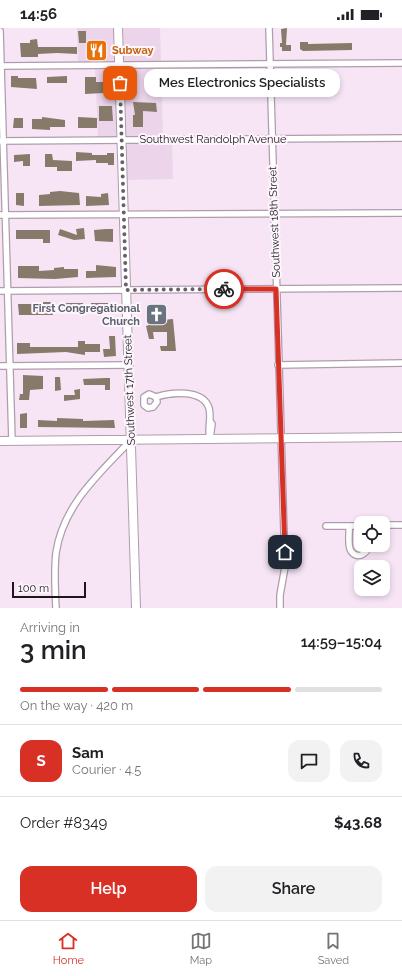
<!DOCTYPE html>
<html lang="en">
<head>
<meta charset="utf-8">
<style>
	body { margin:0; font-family:Raleway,sans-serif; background:#f2f2f2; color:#202124; height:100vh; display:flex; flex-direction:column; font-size:15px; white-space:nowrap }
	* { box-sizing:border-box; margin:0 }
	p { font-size:13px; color:#757577 }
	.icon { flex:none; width:22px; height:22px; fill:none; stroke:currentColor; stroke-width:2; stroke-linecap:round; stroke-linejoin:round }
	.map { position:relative; height:580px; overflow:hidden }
	.drawer { display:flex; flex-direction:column; background:#fff; flex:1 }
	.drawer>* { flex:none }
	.buttons { position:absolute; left:354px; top:488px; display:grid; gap:8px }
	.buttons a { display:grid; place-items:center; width:36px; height:36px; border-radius:8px; background:#fff; box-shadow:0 2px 6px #0003; font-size:20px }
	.scale { position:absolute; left:12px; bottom:10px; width:74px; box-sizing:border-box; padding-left:4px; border:2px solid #1d171d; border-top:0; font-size:11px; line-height:14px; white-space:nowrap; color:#1d171d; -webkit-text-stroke:3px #fef6fd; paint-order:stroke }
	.pin { position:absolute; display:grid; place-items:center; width:34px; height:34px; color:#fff; margin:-17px; border-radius:8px; box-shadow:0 2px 6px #0006 }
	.courier { position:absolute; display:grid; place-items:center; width:40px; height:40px; margin:-20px; border:3px solid #d93025; border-radius:50%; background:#fff; color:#222; box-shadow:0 1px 5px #0007 }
	.bubble { position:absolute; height:28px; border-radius:12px; background:#fff; box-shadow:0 2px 6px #0003; font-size:13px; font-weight:600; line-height:28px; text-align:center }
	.overview em { font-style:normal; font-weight:600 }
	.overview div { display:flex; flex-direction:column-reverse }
	.overview { display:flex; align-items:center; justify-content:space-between; height:68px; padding:0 20px }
	h1 { font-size:26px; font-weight:600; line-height:30px }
	.bar { display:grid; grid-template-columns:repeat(4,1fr); gap:6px 4px; align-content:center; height:48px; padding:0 20px }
	.bar i { height:5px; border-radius:3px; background:#e0e0e0 }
	.bar .active { background:#d93025 }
	.bar p { grid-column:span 4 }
	.line { display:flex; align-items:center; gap:10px; padding:0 20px; border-top:1px solid #e0e0e0 }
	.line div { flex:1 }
	.round { display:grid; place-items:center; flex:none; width:42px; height:42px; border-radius:12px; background:#f2f2f2 }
	.button { display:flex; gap:8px; margin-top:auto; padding:8px 20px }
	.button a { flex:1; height:46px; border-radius:12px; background:#d93025; color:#fff; font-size:16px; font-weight:600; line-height:46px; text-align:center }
	.button a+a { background:#f2f2f2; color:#202124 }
	.status { display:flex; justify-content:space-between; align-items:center; height:28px; padding:0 20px; background:#fff; direction:ltr }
	.status svg { height:11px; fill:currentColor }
	.tab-bar { display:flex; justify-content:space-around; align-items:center; height:56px; border-top:1px solid #e0e0e0; background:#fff; font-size:11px; color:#757577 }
	.tab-bar a { display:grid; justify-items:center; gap:2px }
	.tab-bar .active { color:#d93025 }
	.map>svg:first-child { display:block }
	.built { fill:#ecd5eb }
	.building { fill:#887a6b }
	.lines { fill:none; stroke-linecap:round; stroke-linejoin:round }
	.street-casing { stroke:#ae9ead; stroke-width:8 }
	.secondary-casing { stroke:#ae9ead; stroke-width:10 }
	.street { stroke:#fff; stroke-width:5.5 }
	.secondary { stroke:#fff; stroke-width:8 }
	.done { stroke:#695f69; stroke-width:4; stroke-dasharray:0 7.2 }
	.route { stroke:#d93025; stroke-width:5 }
	.labels { text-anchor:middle; stroke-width:4; stroke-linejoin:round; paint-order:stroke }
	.food-label { font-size:11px; font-weight:bold; fill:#c56008; stroke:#fef6fd; text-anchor:start }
	.street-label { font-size:11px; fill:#1d171d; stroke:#fef6fd }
	.worship-label { font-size:11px; font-weight:bold; fill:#5b616d; stroke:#fef6fd; text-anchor:end }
</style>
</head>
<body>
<div class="status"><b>14:56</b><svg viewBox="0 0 49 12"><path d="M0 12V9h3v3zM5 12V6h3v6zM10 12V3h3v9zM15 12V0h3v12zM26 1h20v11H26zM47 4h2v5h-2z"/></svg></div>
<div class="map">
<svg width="402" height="580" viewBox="0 0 402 580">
	<rect width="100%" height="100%" fill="#f7e5f6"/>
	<path class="built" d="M77,0H114V34L78,35Z
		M121,0H160L161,34L123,33Z
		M128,39H161L163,109L128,110L125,107L123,41Z
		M95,40H111L116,44L118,105L115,109H98Z
		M129,115H172L173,151L126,152L125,118Z"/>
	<path class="building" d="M287,0L286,17H291V23H282V19H280V15H282L281,1Z
		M78,3H86V15H79Z
		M37,11L38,19H77V26L57,25L38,26V29H21L20,15H30V12Z
		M300,14H308V16L352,15V22L303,23L300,21Z
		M89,18H105V26H89Z
		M11,48H18V50H36L37,61L11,59Z
		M67,48V55H47V49Z
		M85,49H96V54H103L104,65L85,66Z
		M133,74L156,75L157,84L143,83V99H133V87H135Z
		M99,78H112L113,93H99Z
		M42,89L65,92V99H50V102L32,101V91H42Z
		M78,89L97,90V100H78Z
		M14,90H23V100H13Z
		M76,124L92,125V127H107V125H114V137H108V135H96V132L76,133Z
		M30,126V138H23V133L14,134V127Z
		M45,126H52L53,132L72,133V143H57V139H45Z
		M60,163L79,165L80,177L39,178V167L50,166V164Z
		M16,165H24V178L16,177Z
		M108,165L109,177L86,178V168L101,169V166Z
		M84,200L85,211L74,212L58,207L60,201L77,207L76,201Z
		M106,201H113V214L95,213L94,202Z
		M16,202H50V215H43V211H16Z
		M96,237L116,239V249L86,250V243H96Z
		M18,238H39V243L54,242V240L64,239V241H78V249L55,251L18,250Z
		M43,274H53V287H19L18,276H43Z
		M62,275H83L84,282H62Z
		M91,275H108V284H91Z
		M151,277H160L161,292L173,291L176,323H161L160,318H167V304H153L154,311H149L146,298L152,296Z
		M110,290H119V298H110Z
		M109,308H115L116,328L104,329L103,321H110Z
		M78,313H85V316H100V324H85V327L66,324L17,326V315H30V319H78Z
		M23,347L43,348V361L30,362L29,372H19L20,366H23Z
		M55,349H60L61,362L55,363Z
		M105,350H110V362H105V357H84L83,351Z
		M80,361V371L64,373V367H75L74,362Z
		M27,385V400H20V386Z
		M57,390L83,391V393L114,392L115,400L38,399V392L57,393Z"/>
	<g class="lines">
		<defs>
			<path id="street" d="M269,0L285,539L280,567V580
				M0,3L12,413
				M0,38L402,35
				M0,113L402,110
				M0,187L402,185
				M0,263L402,260
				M278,337L402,335
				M0,338L129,337
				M156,369L157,374L153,379L148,380L144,377V369L149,366L156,369C171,364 203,361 209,380C212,391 207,400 210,411
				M210,393L212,396L210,410
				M383,497H402
				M326,498H361
				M349,498C350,505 347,517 351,523C357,532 368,526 368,517
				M56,580C55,562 54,543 56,525C63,477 99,446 131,412"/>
			<path id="secondary" d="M118,0L136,580
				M0,413L402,409"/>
		</defs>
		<use href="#street" class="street-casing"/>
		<use href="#secondary" class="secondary-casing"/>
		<use href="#street" class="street"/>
		<use href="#secondary" class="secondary"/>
	</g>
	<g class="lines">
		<path class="done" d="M120,55L126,262L224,261"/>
		<path class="route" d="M224,261H276L285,524"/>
	</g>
	<defs>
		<symbol id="restaurant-square" viewBox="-11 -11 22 22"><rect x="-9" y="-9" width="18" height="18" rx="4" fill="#e8710a" stroke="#fef6fd"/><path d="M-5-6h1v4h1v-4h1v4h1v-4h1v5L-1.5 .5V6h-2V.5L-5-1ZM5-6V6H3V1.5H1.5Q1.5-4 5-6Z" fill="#fff"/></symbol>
		<symbol id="church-square" viewBox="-11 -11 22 22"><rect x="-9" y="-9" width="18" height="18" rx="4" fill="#6b7280" stroke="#fef6fd"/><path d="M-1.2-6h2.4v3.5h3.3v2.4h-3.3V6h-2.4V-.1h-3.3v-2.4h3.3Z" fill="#fff"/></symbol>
	</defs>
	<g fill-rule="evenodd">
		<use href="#restaurant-square" x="84" y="10" width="25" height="25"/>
		<use href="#church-square" x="144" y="274" width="25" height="25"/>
	</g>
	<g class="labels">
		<g class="food-label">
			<text x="112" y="26">Subway</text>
		</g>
		<g class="street-label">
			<text x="213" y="115">Southwest Randolph Avenue</text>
			<text transform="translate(274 194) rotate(-92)" y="4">Southwest 18th Street</text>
			<text transform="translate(129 362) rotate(-92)" y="4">Southwest 17th Street</text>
		</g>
		<g class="worship-label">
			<text x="140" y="284">First Congregational<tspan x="140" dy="13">Church</tspan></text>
		</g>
	</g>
</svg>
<div class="buttons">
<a><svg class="icon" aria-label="locate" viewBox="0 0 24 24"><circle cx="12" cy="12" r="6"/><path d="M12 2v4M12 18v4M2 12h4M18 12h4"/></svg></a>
<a><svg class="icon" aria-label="layers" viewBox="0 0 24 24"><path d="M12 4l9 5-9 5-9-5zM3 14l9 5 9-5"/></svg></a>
</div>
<div class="scale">100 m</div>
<div class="pin" style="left:120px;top:55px;background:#ea580c"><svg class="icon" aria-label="bag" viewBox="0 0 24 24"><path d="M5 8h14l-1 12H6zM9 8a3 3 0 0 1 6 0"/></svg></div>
<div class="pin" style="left:285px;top:524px;background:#1f2937"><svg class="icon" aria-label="home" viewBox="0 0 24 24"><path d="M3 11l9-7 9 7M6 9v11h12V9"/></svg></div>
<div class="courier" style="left:224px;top:261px"><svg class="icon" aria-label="bike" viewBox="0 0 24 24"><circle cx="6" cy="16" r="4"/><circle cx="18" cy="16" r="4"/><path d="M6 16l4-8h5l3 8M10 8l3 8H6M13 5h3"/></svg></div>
<div class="bubble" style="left:144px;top:41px;width:196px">Mes Electronics Specialists</div>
</div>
<section class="drawer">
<div class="overview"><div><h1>3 min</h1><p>Arriving in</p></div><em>14:59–15:04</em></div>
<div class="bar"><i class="active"></i><i class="active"></i><i class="active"></i><i></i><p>On the way · 420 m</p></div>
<div class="line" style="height:72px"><b class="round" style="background:#d93025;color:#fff">S</b><div><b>Sam</b><p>Courier · 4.5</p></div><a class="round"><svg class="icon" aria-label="chat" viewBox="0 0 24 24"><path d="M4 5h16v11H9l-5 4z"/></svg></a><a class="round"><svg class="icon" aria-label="phone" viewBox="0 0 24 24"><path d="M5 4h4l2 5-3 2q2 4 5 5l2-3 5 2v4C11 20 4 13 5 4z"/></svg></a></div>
<div class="line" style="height:52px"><div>Order #8349</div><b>$43.68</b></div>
<div class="button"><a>Help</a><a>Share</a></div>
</section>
<nav class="tab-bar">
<a class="active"><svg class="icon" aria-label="home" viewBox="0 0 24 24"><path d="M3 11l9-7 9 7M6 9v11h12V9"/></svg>Home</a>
<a><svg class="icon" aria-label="map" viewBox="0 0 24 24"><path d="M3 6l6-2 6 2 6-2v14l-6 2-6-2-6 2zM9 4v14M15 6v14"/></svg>Map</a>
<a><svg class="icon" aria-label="saved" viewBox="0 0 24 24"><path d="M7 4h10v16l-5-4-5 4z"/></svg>Saved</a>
</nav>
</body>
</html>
